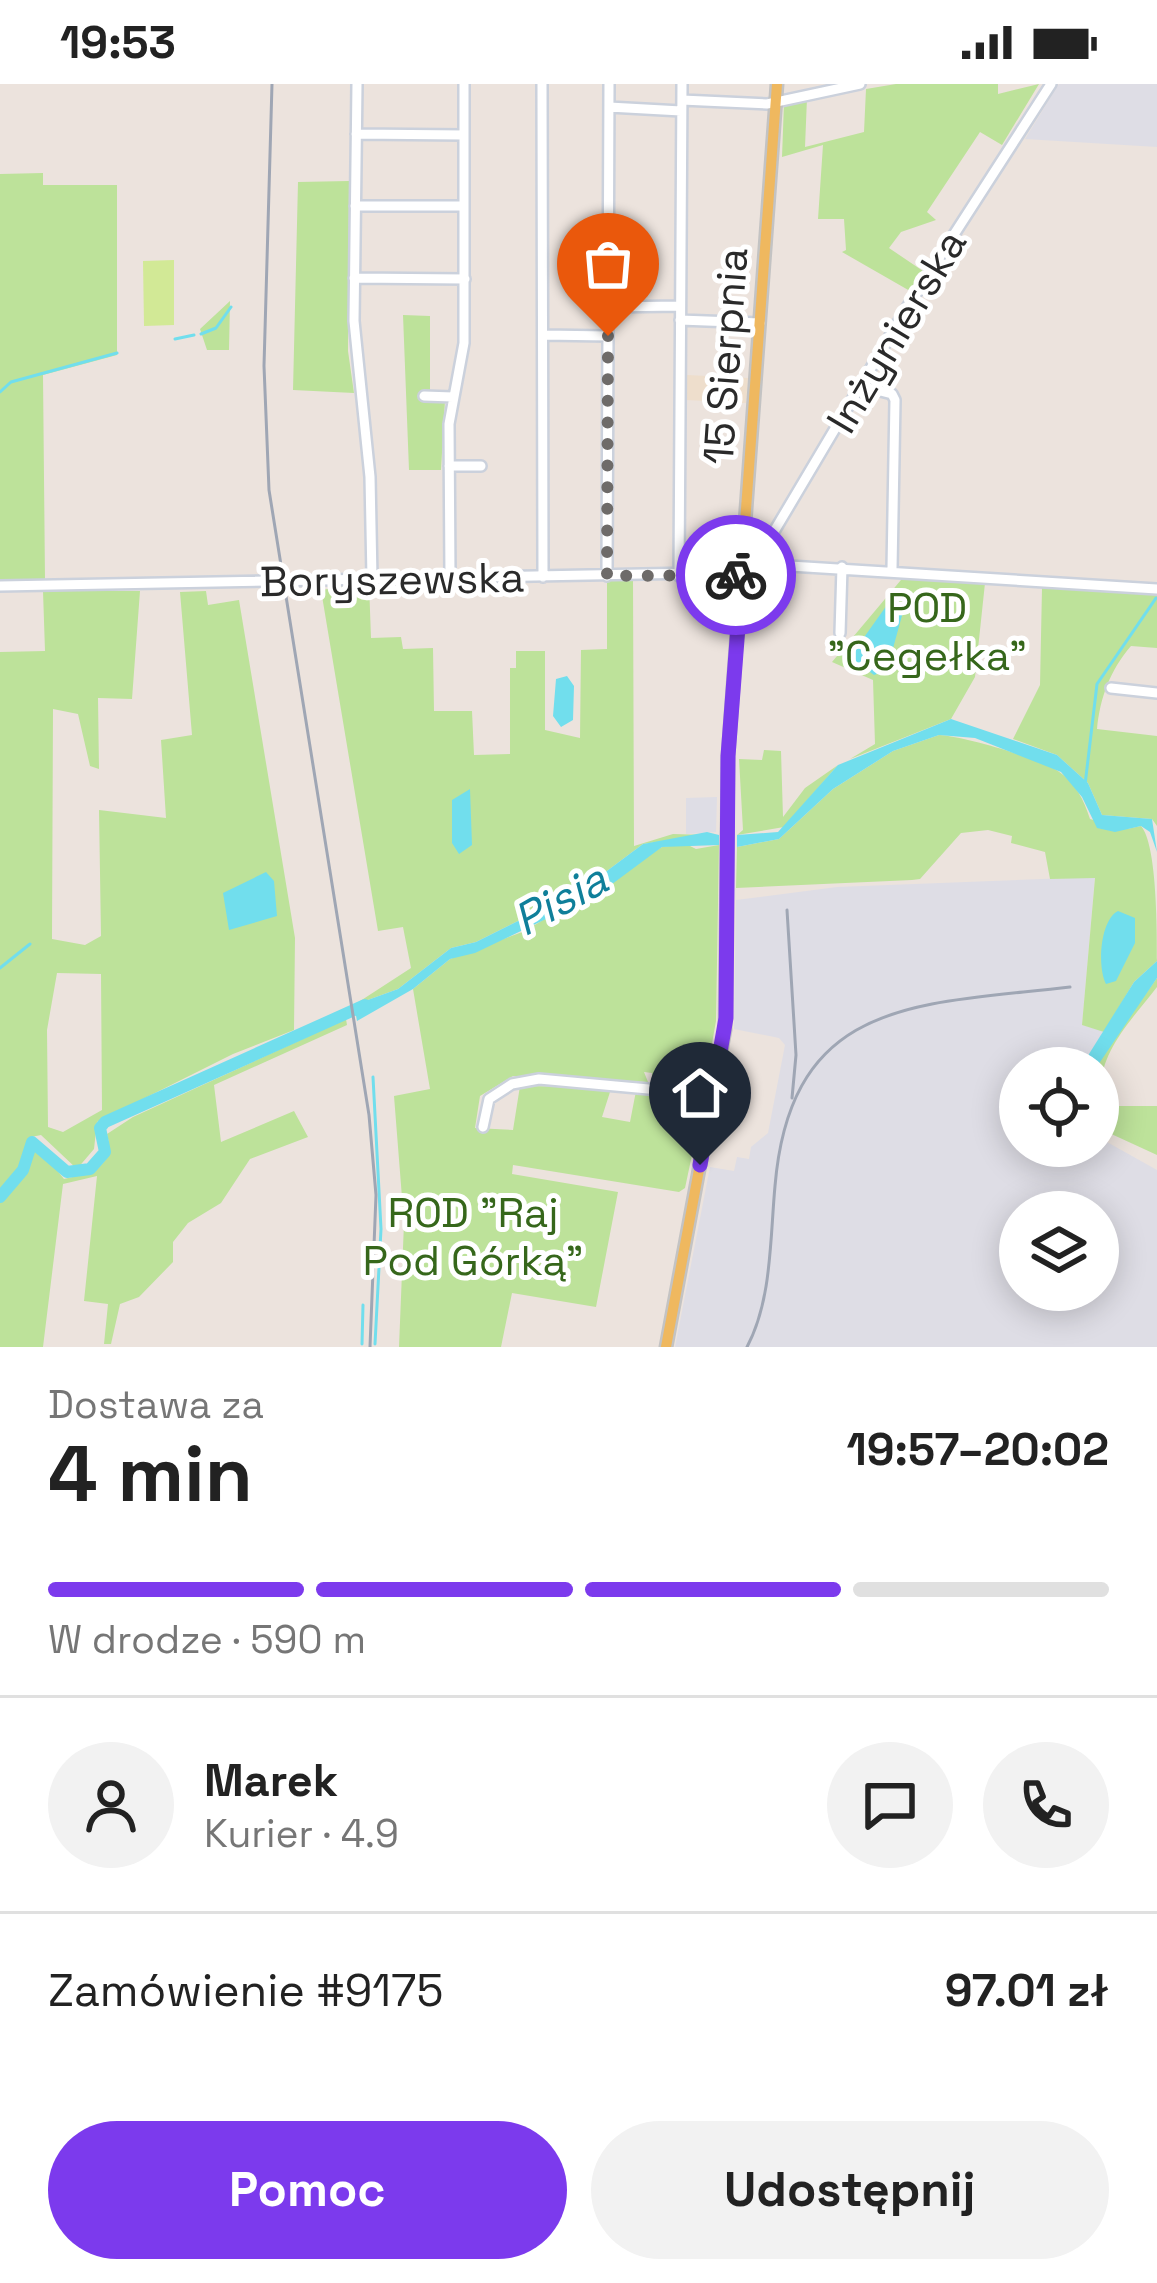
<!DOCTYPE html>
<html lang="pl">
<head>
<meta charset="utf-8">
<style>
	body { margin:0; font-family:"Space Grotesk",sans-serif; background:#f2f2f2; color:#222; height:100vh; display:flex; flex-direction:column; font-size:45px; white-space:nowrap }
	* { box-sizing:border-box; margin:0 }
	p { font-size:39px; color:#767676 }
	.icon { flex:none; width:66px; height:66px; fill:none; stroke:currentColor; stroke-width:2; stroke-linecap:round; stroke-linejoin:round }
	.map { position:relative; height:1263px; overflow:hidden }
	.drawer { display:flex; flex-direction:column; background:#fff; flex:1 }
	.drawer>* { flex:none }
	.tools { position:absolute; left:999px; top:963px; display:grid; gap:24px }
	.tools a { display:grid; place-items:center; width:120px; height:120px; border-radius:50%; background:#fff; box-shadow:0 6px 30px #0003; font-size:60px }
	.pin { position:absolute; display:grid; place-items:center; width:102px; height:102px; color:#fff; margin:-123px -51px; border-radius:50% 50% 50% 0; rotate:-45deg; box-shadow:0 0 12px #0007 }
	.pin .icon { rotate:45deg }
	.courier { position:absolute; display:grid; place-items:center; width:120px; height:120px; margin:-60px; border:9px solid #7c3aed; border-radius:50%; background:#fff; color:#222; box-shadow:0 3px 15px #0007 }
	.head em { font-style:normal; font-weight:700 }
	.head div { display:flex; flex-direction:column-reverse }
	.head { display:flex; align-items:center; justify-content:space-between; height:204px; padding:0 48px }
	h1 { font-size:78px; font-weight:700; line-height:90px }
	.bar { display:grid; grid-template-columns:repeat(4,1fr); gap:18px 12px; align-content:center; height:144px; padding:0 48px }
	.bar i { height:15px; border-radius:9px; background:#e0e0e0 }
	.bar .on { background:#7c3aed }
	.bar p { grid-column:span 4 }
	.line { display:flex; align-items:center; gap:30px; padding:0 48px; border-top:3px solid #e0e0e0 }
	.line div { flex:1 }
	.round { display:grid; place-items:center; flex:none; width:126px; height:126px; border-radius:63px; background:#f2f2f2 }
	.action { display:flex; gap:24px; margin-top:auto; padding:24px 48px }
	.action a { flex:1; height:138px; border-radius:72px; background:#7c3aed; color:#fff; font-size:48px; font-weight:700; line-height:138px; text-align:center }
	.action a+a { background:#f2f2f2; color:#222 }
	.status { display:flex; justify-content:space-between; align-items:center; height:84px; padding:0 60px; background:#fff; direction:ltr }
	.status svg { height:33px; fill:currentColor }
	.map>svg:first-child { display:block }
	.industrial { fill:#dedde5; fill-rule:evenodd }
	.education { fill:#eedecc }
	.green { fill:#bde29a; fill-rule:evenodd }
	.pitch { fill:#d2e996 }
	.water { fill:#71deed }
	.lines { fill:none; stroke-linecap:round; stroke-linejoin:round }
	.stream { stroke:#71deed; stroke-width:3 }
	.river { stroke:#71deed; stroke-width:12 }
	.minor-casing { stroke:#cbd1dc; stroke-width:14 }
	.major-casing { stroke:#c3c3c3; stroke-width:15 }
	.minor { stroke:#fff; stroke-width:9 }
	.major { stroke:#efb85f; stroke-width:10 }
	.rail { stroke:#9fa6b4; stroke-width:3 }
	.done { stroke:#6e6b69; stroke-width:12; stroke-dasharray:0 21.6 }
	.route { stroke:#7c3aed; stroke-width:15 }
	.labels { text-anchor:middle; stroke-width:10; stroke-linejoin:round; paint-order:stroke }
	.street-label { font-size:42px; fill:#2a2a2a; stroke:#fff }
	.park-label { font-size:42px; fill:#36671b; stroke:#fff }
	.water-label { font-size:45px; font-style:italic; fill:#0f7f9a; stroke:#fff }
</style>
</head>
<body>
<div class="status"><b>19:53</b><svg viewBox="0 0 49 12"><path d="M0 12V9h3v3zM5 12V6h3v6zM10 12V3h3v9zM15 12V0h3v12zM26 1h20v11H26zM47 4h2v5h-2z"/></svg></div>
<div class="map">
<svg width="1157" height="1263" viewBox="0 0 1157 1263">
	<rect width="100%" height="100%" fill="#ece3dd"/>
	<path class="industrial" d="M1059,0H1157V63L1025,55Z
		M717,713L716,748L686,750V714Z
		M1095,793L1082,941L1103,947L1087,984H1020V1062H1098V1053L1157,1086V1263H675L710,1083L734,1087L737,1073L749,1075L751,1063L768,1049L785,961L779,954L734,945L736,816L837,803ZM1020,1128H1098V1206H1020Z"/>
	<path class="education" d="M687,291L748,294L746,319L686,316Z"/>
	<path class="green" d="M896,0H998V10L1039,0L1002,61L980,48L927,128L936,136L901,148L889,164L923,187L910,207L842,168L846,166L844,135H818L823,61L782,73L784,19L807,14L805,63L864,48L866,5Z
		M43,89V101H117V271L43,291L45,495L0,498V90Z
		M349,97L348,267L354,309L293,306L298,98Z
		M230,217L229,266H207L200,245Z
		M403,231L430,232V309L445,316L441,386H409Z
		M906,490L985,499L975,593L951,635L850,675L875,660L873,596L832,578Z
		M633,496L634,762L673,750L707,751L643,760L584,804L476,858L451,864L398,905L354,921L411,884L403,843L378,847L321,506L369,499L371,554L401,553L403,565L433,564L434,627H472L474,671L510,670V584H516V567H545V646L580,654L581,566L607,565V497Z
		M1042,504L1157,510V564L1131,562C1110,586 1100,614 1097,645L1157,652V742L1152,735L1102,731L1088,699L1057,671L1013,655L1040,601Z
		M43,507H140L132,615L98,614L99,685L90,682L78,630L53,625L52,855L85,861L101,852L99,726L166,734L161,656L192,651L180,508L206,507L208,521L239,516L295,854L294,946L233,970L97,1038L94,1065L77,1085L41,1051L31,1053L19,1084L0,1108V568L45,567ZM57,889L101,890L102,1026L63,1048L48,1043L47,946Z
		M939,651C963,652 1038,674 1058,687C1075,698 1084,716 1090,735L1127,745L1141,742C1157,760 1157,845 1157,877L1134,898L1104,948L1082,941L1095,794L1050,795L1045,768L1011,759L1012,752L988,746L961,749L920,795L912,796L736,804L737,763L779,755L833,705L893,667Z
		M764,666L781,667L783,733L805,704L838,681L784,743L737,751L743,746L739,675L762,676Z
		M686,760L696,765L719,761L716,937L705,999L652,998V989L644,988L648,998L513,992L480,1012L475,1044L513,1046L520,1002L605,1003L610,1008L602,1033L630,1038L636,1007L698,1014L703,1019L685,1104L679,1108L513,1081L512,1090L618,1108L596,1223L512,1209L501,1263H399L404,1139L394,1012L430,1005L413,905L450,875L525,847L662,763Z
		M1157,894V903C1131,937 1091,975 1103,1022H1157V1071L1107,1048L1098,1024V976Z
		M346,935L347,941L214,1001L221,1058L294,1027L308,1053L250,1075L221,1119L188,1139L173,1158V1178L139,1213L120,1220L111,1260H104L108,1220L84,1217L97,1092L63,1100L43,1263H0V1118L26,1090L31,1067L41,1066L64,1095C91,1089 116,1083 107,1050L133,1033Z"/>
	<path class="pitch" d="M174,176V241L144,242L143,177Z"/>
	<path class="water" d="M898,515L903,528L887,586L874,591L850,573L887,521Z
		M567,592L574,602L573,636L561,643L553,632L556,595Z
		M951,635L1057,671L1088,699L1102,731L1152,735L1157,768L1150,748L1141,742L1115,748L1097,744L1082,713L1061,688L975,654L939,651L893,667L833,705L779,755L737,763V751L778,748L838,681Z
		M470,705L472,761L459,770L452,759V716Z
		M707,748L719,751V761L662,763L600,809L475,869L450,875L413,905L357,937L354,921L398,905L451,864L476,858L584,804L643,760Z
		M266,788L274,797L277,832L229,846L223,809Z
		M1118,827L1135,834V859L1116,897L1106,900C1097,883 1100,836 1118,827Z
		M1157,877V894L1096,984H1087L1089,970L1134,898Z"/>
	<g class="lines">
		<path class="stream" d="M201,250L216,244L231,223
			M175,255L194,251
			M0,308L11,298L117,269
			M1085,701L1097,600L1156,514
			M0,884L30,860
			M373,993L381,1145L375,1260
			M362,1260L363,1221"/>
		<path class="river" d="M0,1113L23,1086L32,1058L67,1088L90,1085L105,1068L100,1044L105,1038L365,921"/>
		<defs>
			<path id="minor" d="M357,0L354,237L370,393L372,494
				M542,0L543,493
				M682,16L767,20L860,0
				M609,23L681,27
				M356,50L464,51
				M355,122H464
				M354,194L465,195
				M608,223L680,222
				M680,236L760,239
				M543,251L608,252
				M861,302L892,310L895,316L892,485
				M424,312L453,313
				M449,382H481
				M759,480L1157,505
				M607,492L609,0
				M679,492L682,0
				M450,493L449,340L464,259V0
				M0,502L750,488L906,225L1051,0
				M840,549L842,483
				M1111,604L1157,609
				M483,1043L489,1015L512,1000L539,995L714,1011"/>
			<path id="major" d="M666,1263L725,946L728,672L777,0"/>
		</defs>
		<use href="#minor" class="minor-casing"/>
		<use href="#major" class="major-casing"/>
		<use href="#minor" class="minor"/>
		<use href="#major" class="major"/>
		<path class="rail" d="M272,0L264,282L269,406L369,1031L376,1111L370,1263
			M787,826L796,971L792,1014
			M747,1263C772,1216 770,1155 775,1102C791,912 920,921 1070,903"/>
	</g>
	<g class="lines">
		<path class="done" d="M608,252L607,492L736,491"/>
		<path class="route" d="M700,1081L726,934L728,672L742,491H736"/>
	</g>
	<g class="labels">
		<g class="street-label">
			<text transform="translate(896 247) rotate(-59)" y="15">Inżynierska</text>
			<text transform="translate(725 272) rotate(-86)" y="15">15 Sierpnia</text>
			<text transform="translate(392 495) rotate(-1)" y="15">Boryszewska</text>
		</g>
		<g class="park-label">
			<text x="927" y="538">POD<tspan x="927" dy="48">"Cegełka"</tspan></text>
			<text x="473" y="1143">ROD "Raj<tspan x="473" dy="48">Pod Górką"</tspan></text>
		</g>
		<g class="water-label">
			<text transform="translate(560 815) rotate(-29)" y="16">Pisia</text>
		</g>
	</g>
</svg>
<div class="tools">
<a><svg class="icon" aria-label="locate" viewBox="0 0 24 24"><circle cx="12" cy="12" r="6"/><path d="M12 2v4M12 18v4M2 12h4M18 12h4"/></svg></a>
<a><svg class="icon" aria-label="layers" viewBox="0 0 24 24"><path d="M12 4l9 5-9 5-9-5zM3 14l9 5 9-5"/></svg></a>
</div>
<div class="pin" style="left:608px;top:252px;background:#ea580c"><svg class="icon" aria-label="bag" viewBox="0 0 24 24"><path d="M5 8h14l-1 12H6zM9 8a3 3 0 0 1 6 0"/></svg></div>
<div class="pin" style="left:700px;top:1081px;background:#1f2937"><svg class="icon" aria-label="home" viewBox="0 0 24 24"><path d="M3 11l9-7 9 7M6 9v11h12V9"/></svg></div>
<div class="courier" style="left:736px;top:491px"><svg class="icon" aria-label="bike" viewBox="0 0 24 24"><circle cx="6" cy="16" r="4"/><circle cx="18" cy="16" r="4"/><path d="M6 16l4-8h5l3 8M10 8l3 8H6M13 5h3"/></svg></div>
</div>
<section class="drawer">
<div class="head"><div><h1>4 min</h1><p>Dostawa za</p></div><em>19:57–20:02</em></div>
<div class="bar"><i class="on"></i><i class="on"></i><i class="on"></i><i></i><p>W drodze · 590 m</p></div>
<div class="line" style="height:216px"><a class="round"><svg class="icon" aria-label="person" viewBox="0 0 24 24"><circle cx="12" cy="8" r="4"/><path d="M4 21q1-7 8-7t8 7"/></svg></a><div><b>Marek</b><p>Kurier · 4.9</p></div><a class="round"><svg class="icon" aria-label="chat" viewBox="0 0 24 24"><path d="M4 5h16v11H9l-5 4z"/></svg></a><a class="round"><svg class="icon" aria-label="phone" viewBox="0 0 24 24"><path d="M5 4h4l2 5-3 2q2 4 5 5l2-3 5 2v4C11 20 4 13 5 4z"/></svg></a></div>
<div class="line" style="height:156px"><div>Zamówienie #9175</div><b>97.01 zł</b></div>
<div class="action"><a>Pomoc</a><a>Udostępnij</a></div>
</section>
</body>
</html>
